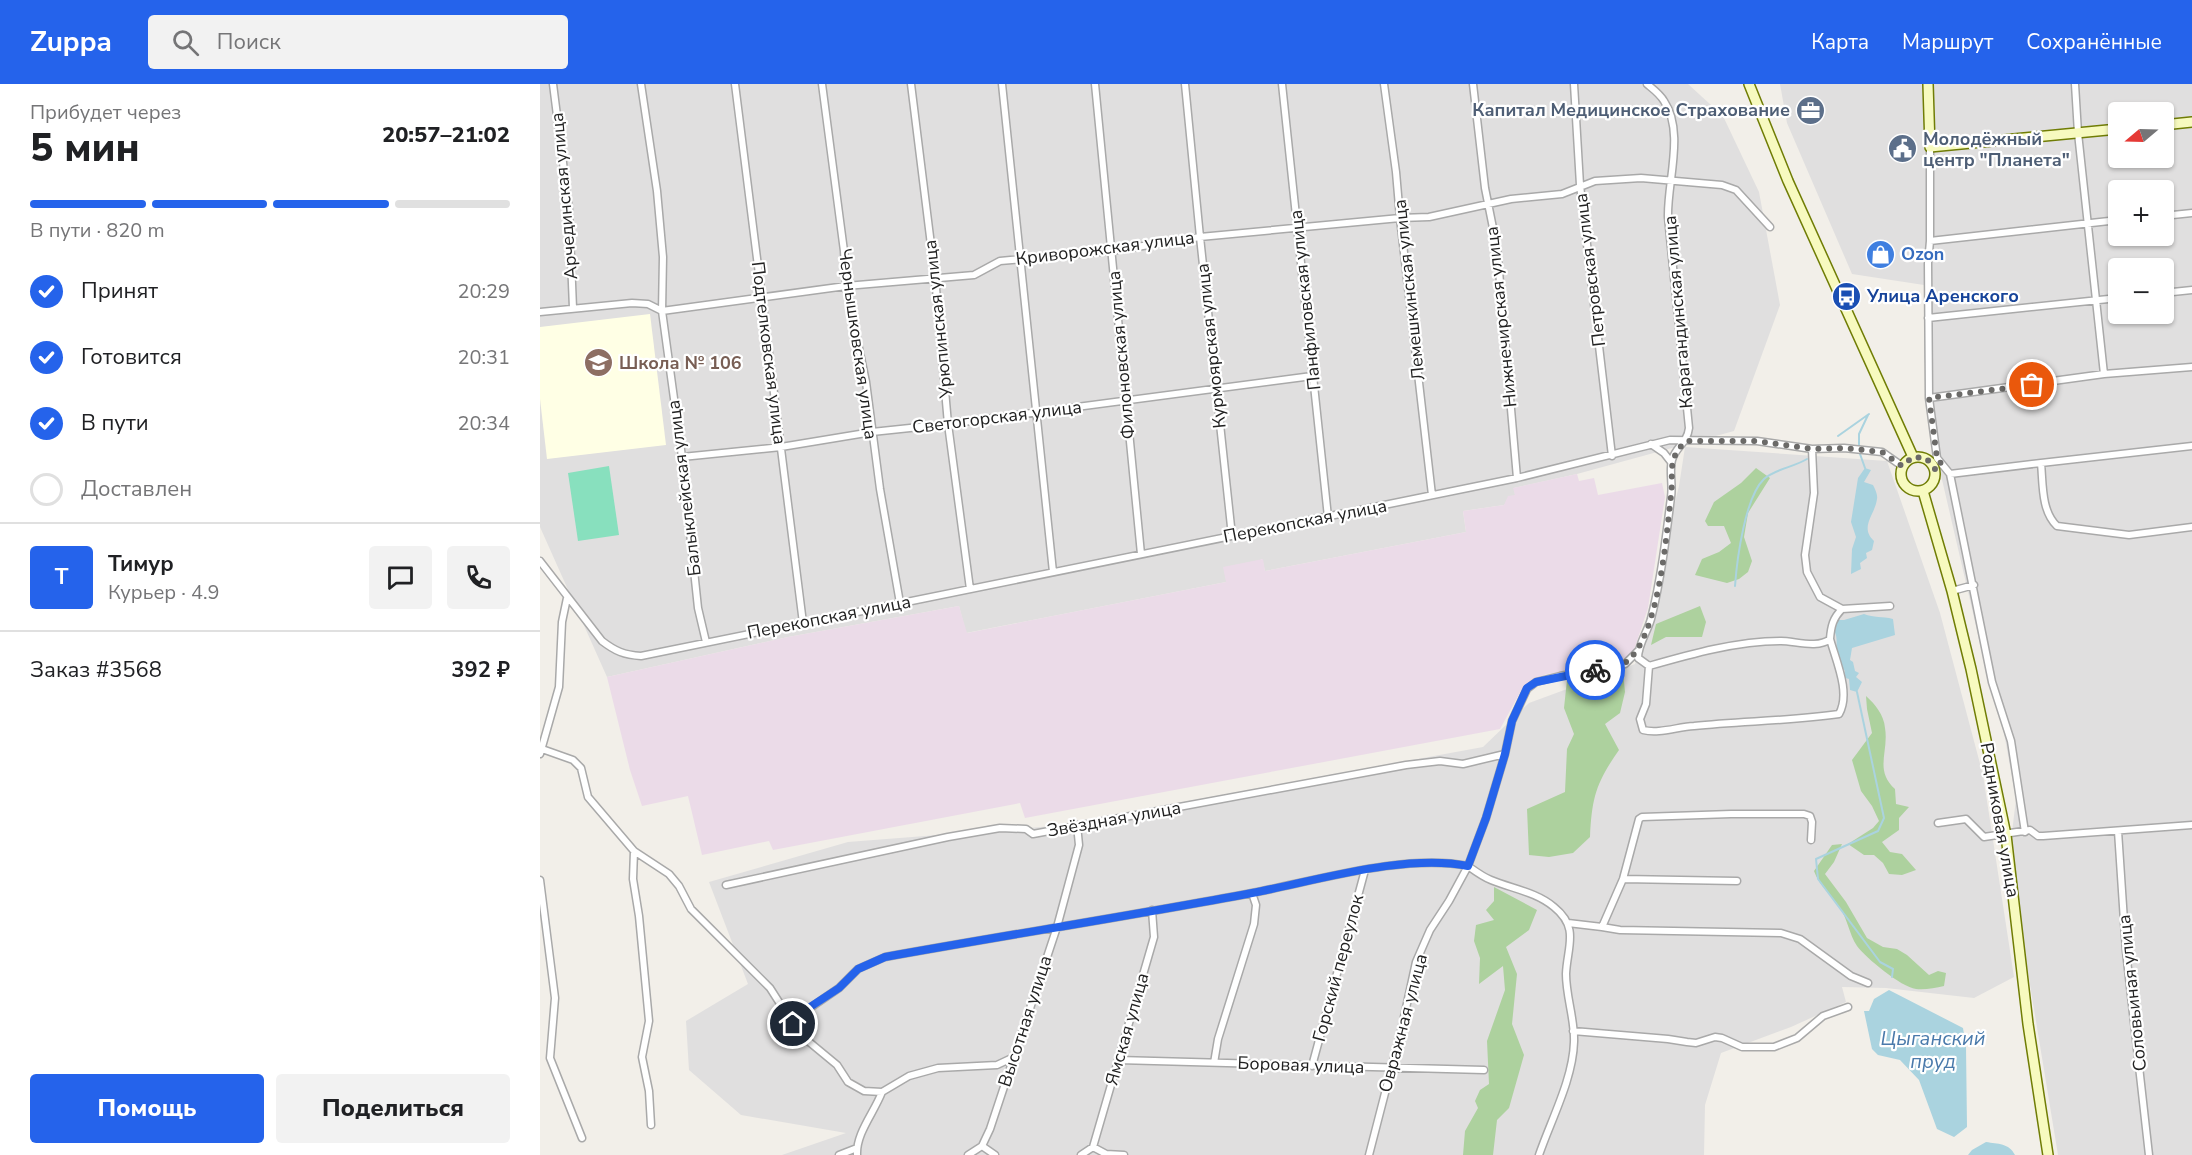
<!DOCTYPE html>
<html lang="ru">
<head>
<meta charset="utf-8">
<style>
	body { margin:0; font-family:"Nunito Sans",sans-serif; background:#f2f2f2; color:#202124; height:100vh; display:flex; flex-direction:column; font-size:22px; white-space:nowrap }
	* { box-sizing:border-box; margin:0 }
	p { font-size:20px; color:#757577 }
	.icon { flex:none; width:33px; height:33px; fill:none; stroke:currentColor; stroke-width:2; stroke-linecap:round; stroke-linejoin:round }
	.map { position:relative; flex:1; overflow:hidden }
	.details { display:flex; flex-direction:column; background:#fff; width:540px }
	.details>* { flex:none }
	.needle { width:39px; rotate:251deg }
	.controls { position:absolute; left:1568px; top:18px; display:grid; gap:12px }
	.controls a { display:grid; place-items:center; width:66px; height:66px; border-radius:6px; background:#fff; box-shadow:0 2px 4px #0004; font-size:30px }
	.pin { position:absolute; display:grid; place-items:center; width:51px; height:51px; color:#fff; margin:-26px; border:3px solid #fff; border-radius:50%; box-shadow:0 2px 6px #0007 }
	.courier { position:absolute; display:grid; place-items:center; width:60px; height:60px; margin:-30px; border:4px solid #2563eb; border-radius:50%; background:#fff; color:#222; box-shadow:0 2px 8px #0007 }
	.summary em { font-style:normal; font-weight:800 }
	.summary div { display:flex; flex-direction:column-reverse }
	.summary { display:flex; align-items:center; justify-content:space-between; height:102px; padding:0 30px }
	h1 { font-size:39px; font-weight:800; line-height:45px }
	.bar { display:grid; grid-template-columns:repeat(4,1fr); gap:9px 6px; align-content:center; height:72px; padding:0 30px }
	.bar i { height:8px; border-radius:4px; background:#e0e0e0 }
	.bar .current { background:#2563eb }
	.bar p { grid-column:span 4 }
	.line { display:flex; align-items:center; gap:15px; padding:0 30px; border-top:2px solid #e0e0e0 }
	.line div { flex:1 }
	.round { display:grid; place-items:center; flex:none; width:63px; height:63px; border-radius:6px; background:#f2f2f2 }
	ol { padding:0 30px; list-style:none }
	li { display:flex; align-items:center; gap:18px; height:66px }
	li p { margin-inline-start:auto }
	li .icon { padding:6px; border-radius:50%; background:#2563eb; color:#fff; stroke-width:4 }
	li:last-child { color:#757577 }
	li i { width:33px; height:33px; border:3px solid #e0e0e0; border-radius:50% }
	.primary-button { display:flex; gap:12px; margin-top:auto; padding:12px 30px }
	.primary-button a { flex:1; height:69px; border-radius:6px; background:#2563eb; color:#fff; font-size:24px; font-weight:800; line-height:69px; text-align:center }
	.primary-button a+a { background:#f2f2f2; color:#202124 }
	header { display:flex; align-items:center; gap:36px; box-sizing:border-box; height:84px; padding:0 30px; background:#2563eb; color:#fff }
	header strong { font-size:28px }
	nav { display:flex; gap:33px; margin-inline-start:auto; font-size:21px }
	.search { width:420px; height:54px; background:#f2f2f2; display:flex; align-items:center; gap:15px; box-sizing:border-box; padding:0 21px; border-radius:6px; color:#757577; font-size:22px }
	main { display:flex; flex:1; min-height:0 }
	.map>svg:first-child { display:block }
	.residential { fill:#e0dfdf; fill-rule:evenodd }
	.industrial { fill:#ebdbe8 }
	.education { fill:#ffffe5 }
	.forest { fill:#add19e }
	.pitch { fill:#88e0be }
	.water { fill:#aad3df }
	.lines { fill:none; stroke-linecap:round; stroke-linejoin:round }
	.stream { stroke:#aad3df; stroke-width:2 }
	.street-casing { stroke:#a9a9a9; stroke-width:9 }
	.secondary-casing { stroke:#707d05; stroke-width:12 }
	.street { stroke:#fff; stroke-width:6 }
	.secondary { stroke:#f7fabf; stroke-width:9 }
	.done { stroke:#6b6a68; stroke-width:6; stroke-dasharray:0 10.8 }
	.route { stroke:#2563eb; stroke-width:8 }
	.labels { text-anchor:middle; stroke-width:4.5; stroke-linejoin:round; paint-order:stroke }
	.service-label { font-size:18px; font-weight:bold; fill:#4e5e75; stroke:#fff; text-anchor:end }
	.street-label { font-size:18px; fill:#222; stroke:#fff }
	.shop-label { font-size:18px; font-weight:bold; fill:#366cbe; stroke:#fff; text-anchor:start }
	.transit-label { font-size:18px; font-weight:bold; fill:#164399; stroke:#fff; text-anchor:start }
	.education-label { font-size:18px; font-weight:bold; fill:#785e54; stroke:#fff; text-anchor:start }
	.water-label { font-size:20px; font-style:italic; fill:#4a7aab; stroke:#fff }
</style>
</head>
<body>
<header>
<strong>Zuppa</strong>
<div class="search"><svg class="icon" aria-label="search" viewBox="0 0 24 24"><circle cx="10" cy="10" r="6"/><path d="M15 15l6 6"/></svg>Поиск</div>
<nav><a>Карта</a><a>Маршрут</a><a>Сохранённые</a></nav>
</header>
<main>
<section class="details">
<div class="summary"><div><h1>5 мин</h1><p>Прибудет через</p></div><em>20:57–21:02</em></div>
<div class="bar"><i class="current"></i><i class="current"></i><i class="current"></i><i></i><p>В пути · 820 m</p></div>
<ol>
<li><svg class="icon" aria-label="check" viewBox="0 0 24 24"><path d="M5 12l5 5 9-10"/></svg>Принят<p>20:29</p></li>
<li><svg class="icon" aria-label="check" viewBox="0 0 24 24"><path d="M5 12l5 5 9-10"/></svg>Готовится<p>20:31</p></li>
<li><svg class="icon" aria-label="check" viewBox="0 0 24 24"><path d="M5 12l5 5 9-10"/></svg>В пути<p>20:34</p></li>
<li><i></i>Доставлен</li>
</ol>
<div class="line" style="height:108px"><b class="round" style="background:#2563eb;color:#fff">Т</b><div><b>Тимур</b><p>Курьер · 4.9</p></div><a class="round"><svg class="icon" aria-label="chat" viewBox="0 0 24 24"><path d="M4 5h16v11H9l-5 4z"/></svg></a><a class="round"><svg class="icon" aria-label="phone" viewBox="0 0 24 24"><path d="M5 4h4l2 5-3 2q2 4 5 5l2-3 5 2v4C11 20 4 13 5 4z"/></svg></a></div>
<div class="line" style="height:78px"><div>Заказ #3568</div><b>392 ₽</b></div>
<div class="primary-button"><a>Помощь</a><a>Поделиться</a></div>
</section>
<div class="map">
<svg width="1652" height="1071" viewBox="0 0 1652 1071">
	<rect width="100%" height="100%" fill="#f2efe9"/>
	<path class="residential" d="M0,0H1148L1183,32L1219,108L1240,221L1194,347L1037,390L974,404L975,411L964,421L923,427L926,448L725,487L722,475L686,498L426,549L419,522L248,553L67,593L0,443Z
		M1240,0H1652V1071H1518L1469,773L1476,715L1464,649L1448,594L1397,374L1384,273V201L1312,190L1247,39ZM1578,28H1623V74H1578ZM1578,106H1623V152H1578ZM1578,184H1623V230H1578Z
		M1145,363L1347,377L1400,529L1443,691L1474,893L1434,914L1346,904L1302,903L1306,918L1251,943L1181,969L1165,1021L1164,1071H242L306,1049L201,1031L149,986L146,937L208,900L169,798L308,758L513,742L943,663L989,619L1095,580L1139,402Z"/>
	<path class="industrial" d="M1037,390L1039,397L1054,394L1058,411L1122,399L1125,413L1108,524L1093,569L1088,575L1078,579L1007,590L993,595L982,605L960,645L485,734L480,719L233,766L229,757L162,771L148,712L102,722L90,686L67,593L248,553L419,522L427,549L686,498L683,483L723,475L725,487L926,448L923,427L964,421L968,412L975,411L973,404Z"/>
	<path class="education" d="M110,230L126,361L7,375L0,315V243Z"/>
	<path class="forest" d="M1216,384L1230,394L1208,429L1204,453L1212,477L1208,488L1199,495L1187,499L1155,491L1162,475L1179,468L1191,459L1184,442H1168L1165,437L1174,418L1201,399Z
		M1160,522L1166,538L1162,553H1126L1111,561L1116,540Z
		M1083,587L1085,608L1080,629L1065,640L1079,666C1056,699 1052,713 1050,753L1033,769L1009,773L989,771L987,725L1025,708L1027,665L1034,650L1024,624L1027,596Z
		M1326,612C1335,620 1344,631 1345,644C1349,668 1334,686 1355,705L1356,720L1369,723L1359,734V746L1342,758L1350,768L1362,770L1376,786L1362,791L1349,790L1343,779L1334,771H1324L1308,760L1333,744L1339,737L1332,722L1321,707L1312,676L1332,649L1327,625Z
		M1302,760L1294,778L1285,790L1306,818L1327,854L1343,863L1357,865L1367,871L1389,891L1398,887L1406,889L1404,902C1395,904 1385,906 1376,905C1361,903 1326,874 1317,862C1309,850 1308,836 1300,824C1292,811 1279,802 1274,787L1292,761Z
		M954,803L997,826L989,846L966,863L977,890L972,940L984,971L969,1024L957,1036L953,1071H923L925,1047L938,1024L935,1017L940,1006L949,1000L947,957L965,906L963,882L939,900L940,874L934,857L936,841L954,836L946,826L954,817Z"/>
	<path class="pitch" d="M69,382L79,451L38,457L28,389Z"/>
	<path class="water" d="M1325,384L1331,386L1324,398L1333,401C1335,405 1338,411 1337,415C1335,431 1319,443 1334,457L1332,466L1326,469L1327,474L1320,479L1321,485L1311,490L1312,465L1316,453L1311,438L1318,394Z
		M1324,530C1334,534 1342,532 1353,535L1355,551L1312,564L1310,576L1313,578L1315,587L1319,589L1316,593L1322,598L1317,608L1310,606L1309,595L1302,593L1305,587C1290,568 1301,560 1294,546L1298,536H1304Z
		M1349,906L1423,944L1426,963L1427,1043L1414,1053L1397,1045L1379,996L1360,976L1338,971L1332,965L1324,927H1329L1334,915Z
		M1446,1058C1458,1060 1469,1059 1475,1071H1428L1432,1066Z"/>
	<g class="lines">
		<path class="stream" d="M1298,352L1329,330
			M1319,361V350L1328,331
			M1320,370L1325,384
			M1195,502C1197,475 1205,413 1224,395C1235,385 1254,383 1267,375
			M1317,608L1344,734L1338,747L1276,775L1278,795L1340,878L1353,885L1352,893"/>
		<defs>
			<path id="street" d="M13,0L29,126L33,224
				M101,0L117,107L123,173L122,227L142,373L158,524L166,558
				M195,0L263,539
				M282,0L304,167L306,202L326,298L340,405L360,519
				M371,0L395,193L408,340L430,505
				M462,0L513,488
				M555,0L601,470
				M645,0L660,153L692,452
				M742,0L788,433
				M844,0L856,88L860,134L892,411
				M933,0L945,104L957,164L977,394
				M1034,0L1040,101L1072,372
				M1107,0C1113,5 1120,10 1124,17C1145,48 1127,98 1128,133L1149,344C1147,360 1136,362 1132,376C1129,387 1133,401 1131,413C1126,454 1121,495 1111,535C1107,549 1098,560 1098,574L1109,582L1106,620L1100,635L1103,646C1119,650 1137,643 1154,642C1202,637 1251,637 1299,630C1311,609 1296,577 1290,555
				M1535,0L1538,49L1564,290
				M1390,63V157L1388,179L1389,314L1397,374L1410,390L1452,598L1471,657L1485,748
				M1623,132L1652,129
				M1390,157L1578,136
				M1623,209L1652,206
				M0,228L92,219L108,220L122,227L306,202L434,191L460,177L571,167L660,153L860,134L889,133L971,115L1022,110L1055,97L1101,94L1182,101L1196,106L1230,143
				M1388,234L1578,214
				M1389,314L1564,290L1652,283
				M1111,360L1124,369L1131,378
				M1272,365L1274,409L1265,471L1267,488L1280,513L1302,525L1350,522
				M142,373L241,363L332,348L408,340L772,292
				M1501,379L1652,362
				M1410,390L1501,379C1503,399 1501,427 1517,442L1589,451L1652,443
				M0,477L62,557C75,567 84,571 101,572L977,394L1130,356L1217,357L1272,365L1304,364L1342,368L1362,382
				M1412,507L1434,501
				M1109,582C1151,570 1197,557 1241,557C1255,557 1278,565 1290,555C1291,542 1293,534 1302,525
				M2,665L33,676L41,684L48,713L94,767L129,790L139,802L151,825L230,904L253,940L268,957L297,981L308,998L324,1007L342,1008L369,992L398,984L457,981L474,973
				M0,670L19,603L22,538L27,514
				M1398,739L1426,735L1444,753L1490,746L1498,752H1503L1652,741
				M1578,747L1586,867L1609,1071
				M94,767L93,795L99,832L109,937L102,973L109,1007L111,1041
				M1083,795L1197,797
				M0,796L15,914L10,974L42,1054
				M186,801L408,753L460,744L486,745L493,750L866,681L900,677L923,680L965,670
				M1028,839L1062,843L1083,795L1099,735L1102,733L1191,730H1264L1270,732L1272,738L1271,756
				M1062,843L1080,846L1241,849L1260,855L1311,892L1328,899
				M253,940L264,928L299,904L318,885L345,873C467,851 590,832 712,809C775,797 866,769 928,782L909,817L890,846L876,878L861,947L829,1071
				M1033,947L1128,955L1147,958L1156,959L1175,953L1182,954L1202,963H1234L1257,954L1283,932L1308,923
				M578,976L944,986
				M674,979L678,955L714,840L716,821L712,809
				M772,982L825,786
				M442,1062L450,1045L517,843L539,761L537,741
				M442,1062L455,1071
				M553,1063L614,853L612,826
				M299,1071L317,1064
				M317,1071C316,1049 334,1029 342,1008
				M428,1071L442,1062
				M541,1071L553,1063L566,1070L584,1071
				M999,1071C1011,1036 1033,995 1034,958C1035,936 1026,913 1026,890C1027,863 1040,844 1014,823C996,808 973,805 951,796C943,793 935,787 928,782L946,734L965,670L972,637L987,605L996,598L1020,592L1085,580L1098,567"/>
			<path id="secondary" d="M1209,0L1248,97L1373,373
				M1388,0L1390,63L1578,45
				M1623,41L1652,38
				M1361 390a17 17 0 1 1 34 0a17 17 0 1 1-34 0Z
				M1383,407L1412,507L1431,585L1466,751L1488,940L1508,1071"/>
		</defs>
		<use href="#street" class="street-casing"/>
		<use href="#secondary" class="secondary-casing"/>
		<use href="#street" class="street"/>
		<use href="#secondary" class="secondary"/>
	</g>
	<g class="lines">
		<path class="done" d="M1055,586C1064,584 1079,584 1086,578C1119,553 1126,453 1131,412C1134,388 1126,376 1146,357H1217L1272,365L1304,364L1342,368L1362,382L1373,373L1386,374L1395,385L1402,381L1397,374L1389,314L1492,301"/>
		<path class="route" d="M253,940L264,927L299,904L318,885L345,873C467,851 590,832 712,809C775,797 866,769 928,782L946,734L965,670L972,637L987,604L996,598L1055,586"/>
	</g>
	<defs>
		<symbol id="office-disc" viewBox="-11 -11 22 22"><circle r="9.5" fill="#5c6f8a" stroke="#fff"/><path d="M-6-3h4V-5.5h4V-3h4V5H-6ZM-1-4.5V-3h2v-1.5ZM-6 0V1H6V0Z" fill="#fff"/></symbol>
		<symbol id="civic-disc" viewBox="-11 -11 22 22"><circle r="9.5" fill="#5c6f8a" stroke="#fff"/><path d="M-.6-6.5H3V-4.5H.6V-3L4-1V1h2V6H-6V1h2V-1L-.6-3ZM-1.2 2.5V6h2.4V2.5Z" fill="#fff"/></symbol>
		<symbol id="shop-disc" viewBox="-11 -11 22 22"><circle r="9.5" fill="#3f7fe0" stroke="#fff"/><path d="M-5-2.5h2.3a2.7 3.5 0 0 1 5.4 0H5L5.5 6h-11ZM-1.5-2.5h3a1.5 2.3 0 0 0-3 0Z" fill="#fff"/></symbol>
		<symbol id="bus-disc" viewBox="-11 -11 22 22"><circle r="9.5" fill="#1a4fb4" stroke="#fff"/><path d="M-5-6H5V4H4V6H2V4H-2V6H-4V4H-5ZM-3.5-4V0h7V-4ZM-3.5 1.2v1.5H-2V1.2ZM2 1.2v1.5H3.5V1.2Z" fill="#fff"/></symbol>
		<symbol id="school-disc" viewBox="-11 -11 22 22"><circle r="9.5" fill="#8d6e63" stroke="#fff"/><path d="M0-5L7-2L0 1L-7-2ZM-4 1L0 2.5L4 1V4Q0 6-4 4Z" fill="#fff"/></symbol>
	</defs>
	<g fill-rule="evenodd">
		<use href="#office-disc" x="1254" y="10" width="33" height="33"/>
		<use href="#civic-disc" x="1346" y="48" width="33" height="33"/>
		<use href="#shop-disc" x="1324" y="154" width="33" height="33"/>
		<use href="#bus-disc" x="1290" y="196" width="33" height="33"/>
		<use href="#school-disc" x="42" y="262" width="33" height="33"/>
	</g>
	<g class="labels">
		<g class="service-label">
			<text x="1250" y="32">Капитал Медицинское Страхование</text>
			<text x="1383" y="61" text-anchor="start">Молодёжный<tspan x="1383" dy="21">центр "Планета"</tspan></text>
		</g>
		<g class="street-label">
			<text transform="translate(24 112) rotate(-95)" y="6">Арчединская улица</text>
			<text transform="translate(565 164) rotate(-7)" y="6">Криворожская улица</text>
			<text transform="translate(1050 186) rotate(-97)" y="6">Петровская улица</text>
			<text transform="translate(869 206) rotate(-96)" y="6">Лемешкинская улица</text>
			<text transform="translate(765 216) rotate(-96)" y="6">Панфиловская улица</text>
			<text transform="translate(1138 228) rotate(-95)" y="6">Карагандинская улица</text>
			<text transform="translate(961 233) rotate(-96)" y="6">Нижнечирская улица</text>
			<text transform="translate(398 235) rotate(-96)" y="6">Урюпинская улица</text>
			<text transform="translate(318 260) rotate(82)" y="6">Чернышковская улица</text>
			<text transform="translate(671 262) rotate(-96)" y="6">Курмоярская улица</text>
			<text transform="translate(229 269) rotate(83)" y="6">Подтелковская улица</text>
			<text transform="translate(581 271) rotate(-95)" y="6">Филоновская улица</text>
			<text transform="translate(457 333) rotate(-7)" y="6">Светогорская улица</text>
			<text transform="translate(144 404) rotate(-97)" y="6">Балыклейская улица</text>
			<text transform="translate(765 437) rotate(-11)" y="6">Перекопская улица</text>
			<text transform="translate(289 533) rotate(-11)" y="6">Перекопская улица</text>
			<text transform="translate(574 735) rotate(-10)" y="6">Звёздная улица</text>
			<text transform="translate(1460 736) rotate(80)" y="6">Родниковая улица</text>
			<text transform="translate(798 884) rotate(-75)" y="6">Горский переулок</text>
			<text transform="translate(1592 909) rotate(-96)" y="6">Соловьиная улица</text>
			<text transform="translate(485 937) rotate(-72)" y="6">Высотная улица</text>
			<text transform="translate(863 939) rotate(-75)" y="6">Овражная улица</text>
			<text transform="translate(587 945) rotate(-74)" y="6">Ямская улица</text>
			<text transform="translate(761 981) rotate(2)" y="6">Боровая улица</text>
		</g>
		<g class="shop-label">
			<text x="1361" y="176">Ozon</text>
		</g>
		<g class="transit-label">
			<text x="1327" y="218">Улица Аренского</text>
		</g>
		<g class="education-label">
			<text x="79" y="285">Школа № 106</text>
		</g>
		<g class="water-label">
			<text x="1393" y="961">Цыганский<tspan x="1393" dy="23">пруд</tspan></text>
		</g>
	</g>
</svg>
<div class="controls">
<a><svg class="needle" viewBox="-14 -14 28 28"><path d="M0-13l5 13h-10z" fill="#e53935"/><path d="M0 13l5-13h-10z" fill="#757577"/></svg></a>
<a>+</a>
<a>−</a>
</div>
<div class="pin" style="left:1492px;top:301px;background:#ea580c"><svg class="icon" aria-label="bag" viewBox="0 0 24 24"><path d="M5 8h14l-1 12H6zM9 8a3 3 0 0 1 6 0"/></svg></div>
<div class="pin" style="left:253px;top:940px;background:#1f2937"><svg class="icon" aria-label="home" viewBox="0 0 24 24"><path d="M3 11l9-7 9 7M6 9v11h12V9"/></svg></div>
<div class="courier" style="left:1055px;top:586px"><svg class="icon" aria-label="bike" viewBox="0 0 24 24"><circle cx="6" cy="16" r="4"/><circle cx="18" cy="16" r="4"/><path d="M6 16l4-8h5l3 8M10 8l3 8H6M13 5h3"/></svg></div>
</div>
</main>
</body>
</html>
